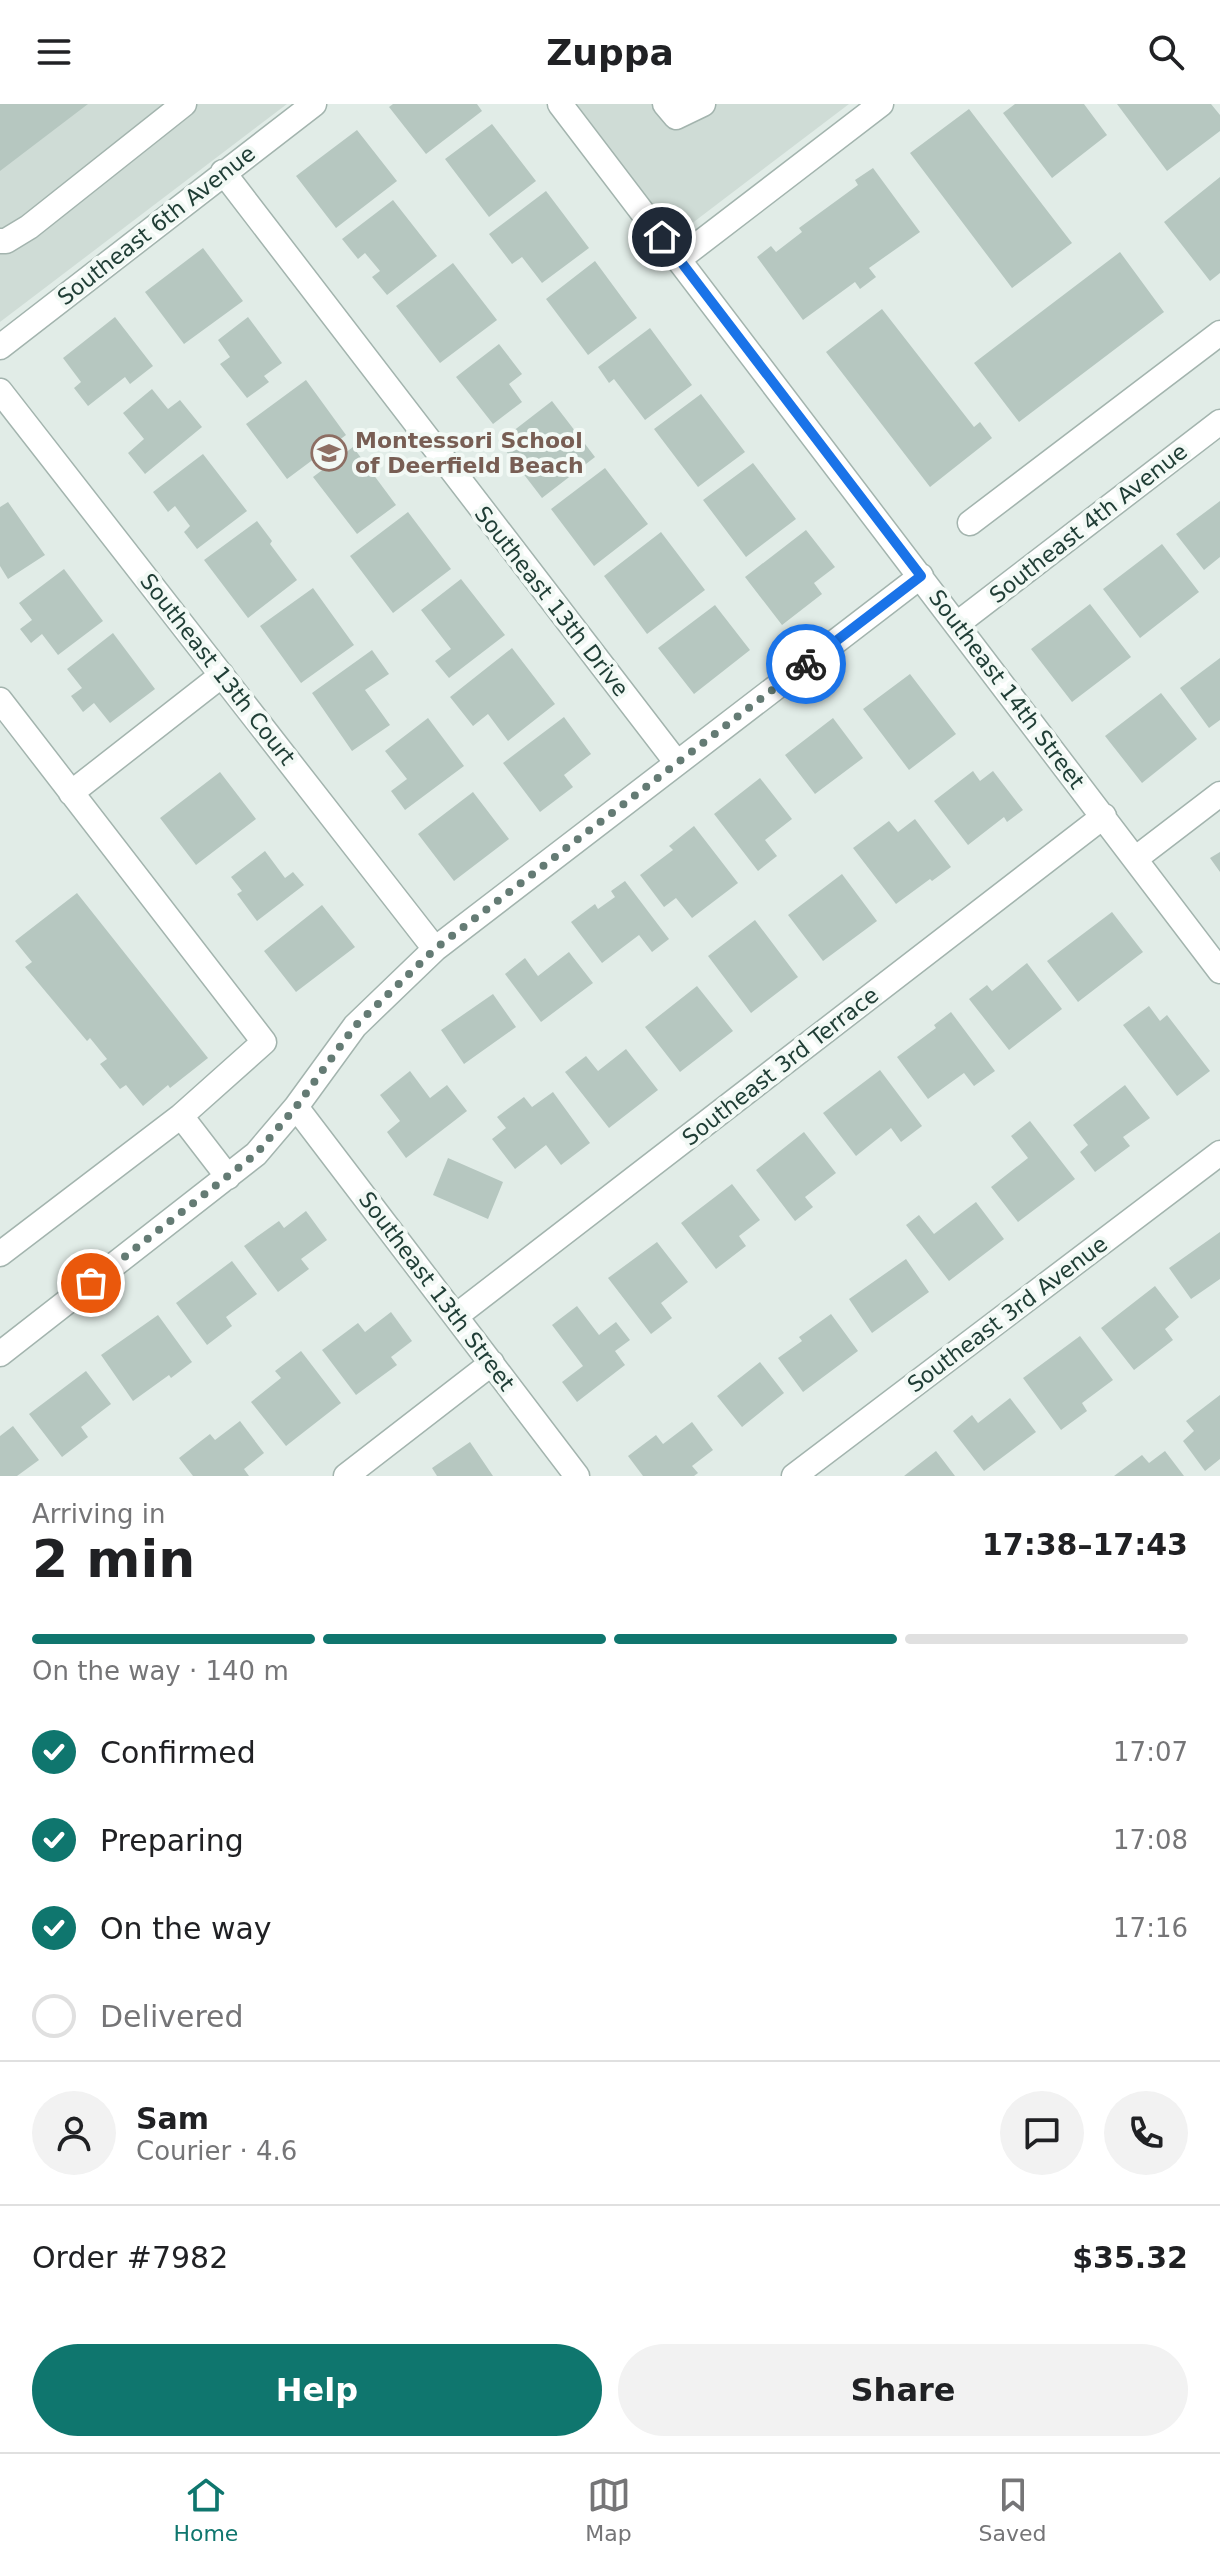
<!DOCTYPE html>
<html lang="en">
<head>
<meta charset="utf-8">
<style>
	body { margin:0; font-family:"DejaVu Sans",sans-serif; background:#f2f2f2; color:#202124; height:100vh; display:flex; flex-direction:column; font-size:30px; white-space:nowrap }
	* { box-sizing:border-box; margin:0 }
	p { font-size:26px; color:#757577 }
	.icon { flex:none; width:44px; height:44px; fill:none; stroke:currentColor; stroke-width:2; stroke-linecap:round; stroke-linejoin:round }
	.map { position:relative; height:1372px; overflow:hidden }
	.panel { display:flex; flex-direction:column; background:#fff; flex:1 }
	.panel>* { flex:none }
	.pin { position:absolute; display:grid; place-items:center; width:68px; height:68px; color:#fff; margin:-34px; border:4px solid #fff; border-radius:50%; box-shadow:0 2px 8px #0007 }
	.courier { position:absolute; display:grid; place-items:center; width:80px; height:80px; margin:-40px; border:6px solid #1a73e8; border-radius:50%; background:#fff; color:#222; box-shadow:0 2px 10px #0007 }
	.summary em { font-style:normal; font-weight:700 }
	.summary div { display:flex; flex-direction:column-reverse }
	.summary { display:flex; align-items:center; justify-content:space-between; height:136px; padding:0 32px }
	h1 { font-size:52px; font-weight:700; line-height:60px }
	.bar { display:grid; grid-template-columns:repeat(4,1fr); gap:12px 8px; align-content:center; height:96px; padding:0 32px }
	.bar i { height:10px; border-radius:6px; background:#e0e0e0 }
	.bar .on { background:#0f766e }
	.bar p { grid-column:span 4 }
	.line { display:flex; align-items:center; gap:20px; padding:0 32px; border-top:2px solid #e0e0e0 }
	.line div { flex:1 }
	.round { display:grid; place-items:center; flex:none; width:84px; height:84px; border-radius:42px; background:#f2f2f2 }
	ol { padding:0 32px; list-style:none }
	li { display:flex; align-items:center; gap:24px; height:88px }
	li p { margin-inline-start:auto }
	li .icon { padding:8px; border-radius:50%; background:#0f766e; color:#fff; stroke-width:4 }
	li:last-child { color:#757577 }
	li i { width:44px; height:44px; border:4px solid #e0e0e0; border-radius:50% }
	.primary-button { display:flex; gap:16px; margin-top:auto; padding:16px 32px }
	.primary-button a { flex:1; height:92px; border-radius:48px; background:#0f766e; color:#fff; font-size:32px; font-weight:700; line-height:92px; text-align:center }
	.primary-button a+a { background:#f2f2f2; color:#202124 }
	header { display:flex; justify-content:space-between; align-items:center; height:104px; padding:0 32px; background:#fff; font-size:36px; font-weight:700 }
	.tabs { display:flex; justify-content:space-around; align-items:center; height:112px; border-top:2px solid #e0e0e0; background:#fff; font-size:22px; color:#757577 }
	.tabs a { display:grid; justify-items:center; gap:4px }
	.tabs .on { color:#0f766e }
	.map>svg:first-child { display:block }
	.built { fill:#cfdcd6 }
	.building { fill:#b6c7c0 }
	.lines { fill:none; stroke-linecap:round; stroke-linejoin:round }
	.minor-casing { stroke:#a3b4ae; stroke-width:27 }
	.minor { stroke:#fff; stroke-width:24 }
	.done { stroke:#647b74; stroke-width:8; stroke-dasharray:0 14.4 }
	.route { stroke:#1a73e8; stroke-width:10 }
	.labels { text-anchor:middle; stroke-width:8; stroke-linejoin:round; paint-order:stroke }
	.street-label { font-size:22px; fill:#203e36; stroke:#f2f9f5 }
	.education-label { font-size:22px; font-weight:bold; fill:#785e54; stroke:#f2f9f5; text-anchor:start }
</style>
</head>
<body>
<header><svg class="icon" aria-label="menu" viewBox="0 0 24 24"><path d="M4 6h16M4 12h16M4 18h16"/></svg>Zuppa<svg class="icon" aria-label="search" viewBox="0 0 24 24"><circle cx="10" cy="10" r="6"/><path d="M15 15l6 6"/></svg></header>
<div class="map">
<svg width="1220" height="1372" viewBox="0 0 1220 1372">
	<rect width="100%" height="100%" fill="#e1ece7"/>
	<path class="built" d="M0,0H287L0,218Z
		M577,0H849L674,133Z"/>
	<path class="building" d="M0,0H88L0,67Z
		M393,0H477L482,7L426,50L389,3Z
		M1015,0H1084L1107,31L1052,74L1003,9Z
		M1117,0H1211L1220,11V27L1167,67Z
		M969,5L1072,139L1012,184L910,49Z
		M492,20L536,77L489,113L445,55Z
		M357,26L397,77L336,124L296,72Z
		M873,64L920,128L869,164L876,173L860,185L855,178L803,216L757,153L771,142L776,148L802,128L799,124L858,81L855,76Z
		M1220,73V169L1210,177L1164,118Z
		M546,87L589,144L542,179L522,153L512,160L489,130Z
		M393,96L437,152L387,191L372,173L380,167L365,149L358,155L342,135Z
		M203,144L243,197L184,240L145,188Z
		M1120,148L1164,208L1019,318L974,259Z
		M595,157L637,214L588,251L546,195Z
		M453,159L497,216L440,259L396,202Z
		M882,205L974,323L980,318L992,334L930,383L826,248Z
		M115,213L153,262L130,280L125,273L88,302L74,284L81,278L63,254Z
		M248,213L282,259L264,272L269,278L247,294L220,260L230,253L218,236Z
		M650,224L692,281L645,316L614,275L609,279L598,263Z
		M499,240L522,270L509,280L522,298L493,320L456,273Z
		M306,276L346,331L287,375L246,320Z
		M152,285L168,305L180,296L202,323L145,370L128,349L144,335L123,309Z
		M701,290L745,348L698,383L654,325Z
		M552,297L595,353L542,394L499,338Z
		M353,343L396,401L357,430L313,373Z
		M203,350L247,407L197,445L184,428L190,422L175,402L168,408L153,388Z
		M753,359L796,415L746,453L703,396Z
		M605,364L648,420L594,462L551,405Z
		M1220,397V453L1204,466L1176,430Z
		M8,398L45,451L8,475L0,462V403Z
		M408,408L451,465L393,509L350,452Z
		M257,417L272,437L270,440L297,476L248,514L204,456Z
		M806,426L835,463L814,479L822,490L782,521L745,473Z
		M661,428L705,486L647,530L604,472Z
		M1162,440L1199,488L1140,534L1103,485Z
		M64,465L103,517L58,551L42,530L31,539L20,525L32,516L19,499Z
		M461,475L505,531L449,574L435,557L451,545L421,506Z
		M313,484L354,541L301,579L260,522Z
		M1090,500L1131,553L1072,598L1031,545Z
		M715,501L750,546L694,590L658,544Z
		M113,529L155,585L110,619L94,599L83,608L71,592L82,584L67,565Z
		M512,544L555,600L508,637L488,610L473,622L450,593Z
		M372,546L389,570L365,586L390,621L352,647L312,589Z
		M1220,554V616L1209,624L1180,584Z
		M910,570L956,630L909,666L863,605Z
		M1161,589L1197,635L1142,679L1105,632Z
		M564,613L591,650L564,671L573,683L540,708L503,659Z
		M428,614L464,662L405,706L391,687L407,675L385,647Z
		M833,614L863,654L815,690L785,651Z
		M973,667L980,677L993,667L1023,706L1007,718L1004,713L968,741L934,697Z
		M220,668L256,715L196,761L160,714Z
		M760,674L792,715L765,736L777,752L758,767L714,710Z
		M473,688L509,735L454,777L418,730Z
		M915,715L951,763L932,777L930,775L896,800L853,744L889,717L898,728Z
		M694,722L738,779L692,814L676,794L664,803L640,771L673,746L669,742Z
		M265,747L285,774L293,768L304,781L257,817L237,790L242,787L231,773Z
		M1220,748V768L1210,754Z
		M842,770L877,817L823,857L788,811Z
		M625,777L669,835L652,848L639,831L602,859L571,818L595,800L598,805L615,793L611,787Z
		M77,789L208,954L170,984L168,981L143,1002L126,981L120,985L100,960L107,955L90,934L87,937L25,863L32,858L15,837Z
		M322,801L355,843L296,888L264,847Z
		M1112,808L1143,848L1078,898L1047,857Z
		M755,816L798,873L751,909L708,852Z
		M569,848L593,879L541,918L505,870L525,854L538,872Z
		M1027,859L1062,905L1009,946L969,895L987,881L992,887Z
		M697,882L733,927L680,968L645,923Z
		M493,890L516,923L464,960L441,926Z
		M1149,902L1160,917L1167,911L1210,967L1177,992L1123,921Z
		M951,908L995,967L974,982L964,969L928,995L897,953L936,924L934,921Z
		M626,945L658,986L609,1024L565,968L586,952L598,967Z
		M880,966L922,1022L901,1038L891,1024L856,1052L823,1009Z
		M410,967L430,994L447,981L467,1007L406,1054L387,1028L400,1017L380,991Z
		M1125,981L1150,1014L1123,1033L1130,1042L1095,1068L1080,1048L1088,1041L1073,1021Z
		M553,988L590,1039L561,1061L546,1041L515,1065L492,1035L506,1024L497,1013L524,993L532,1003Z
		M1030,1017L1075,1075L1018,1118L991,1083L1028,1054L1011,1032Z
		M804,1028L836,1069L805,1093L813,1103L795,1117L756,1066Z
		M448,1054L503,1078L488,1115L433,1091Z
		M732,1080L760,1116L739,1132L746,1142L716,1165L681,1119Z
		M976,1098L1004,1135L949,1177L906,1121L919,1111L934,1130Z
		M306,1107L327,1136L301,1155L309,1165L278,1188L244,1142L279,1117L284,1124Z
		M1220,1128V1175L1191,1195L1169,1164Z
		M657,1138L688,1178L661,1199L672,1214L651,1230L608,1174Z
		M906,1155L929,1188L872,1229L849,1195Z
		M232,1157L257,1190L226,1213L232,1222L207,1241L176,1199Z
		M1155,1182L1179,1213L1165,1225L1173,1236L1134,1266L1101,1224Z
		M577,1202L599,1231L616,1218L630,1236L615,1247L625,1261L577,1298L562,1278L583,1262L552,1221Z
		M391,1208L412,1237L391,1253L397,1261L356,1291L322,1246L358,1219L365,1228Z
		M831,1210L858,1247L803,1288L778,1254L802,1237L799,1233Z
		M158,1211L192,1258L171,1274L169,1271L133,1297L101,1251Z
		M1080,1232L1113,1276L1082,1299L1087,1307L1061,1326L1023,1274Z
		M301,1247L341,1299L286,1342L251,1298L281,1274L275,1267Z
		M760,1258L784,1289L742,1323L717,1292Z
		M86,1267L111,1300L81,1323L88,1333L62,1353L29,1310Z
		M1220,1291V1355L1205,1367L1183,1337L1194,1327L1186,1317Z
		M1010,1294L1036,1328L984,1367L953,1327L972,1311L978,1319Z
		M240,1317L264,1349L244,1365L249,1372H193L179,1354L210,1330L215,1336Z
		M692,1318L713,1346L692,1362L698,1369L694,1372H643L628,1352L656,1331L663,1340Z
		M13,1322L39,1356L17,1372H0V1332Z
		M470,1338L493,1372H437L432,1364Z
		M936,1347L955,1372H904Z
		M1165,1347L1184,1372H1114L1142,1351L1149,1359Z"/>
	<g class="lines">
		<defs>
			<path id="minor" d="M560,0L1220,867
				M665,0L676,13L703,0
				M223,68L677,659
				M0,137H6L29,123L184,0
				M679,155L881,0
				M0,243L314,0
				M0,287L435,845
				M970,419L1220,229
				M957,520L1220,318
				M0,596L264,938L181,1012L0,1150
				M71,689L222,571
				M1135,755L1220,690
				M296,1003L577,1372
				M181,1012L228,1073
				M456,1212L1104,712
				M0,1250L256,1050L296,1003L355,922L435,845L921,472
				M346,1372L492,1259
				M794,1372L1220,1049"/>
		</defs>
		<use href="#minor" class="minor-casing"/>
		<use href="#minor" class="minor"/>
	</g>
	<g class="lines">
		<path class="done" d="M91,1179L256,1050L296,1003L355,922L435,845L806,560"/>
		<path class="route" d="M662,133L921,472L806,560"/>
	</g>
	<defs>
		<symbol id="school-ring" viewBox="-11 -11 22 22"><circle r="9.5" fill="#f2f9f5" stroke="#8d6e63" stroke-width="1.5"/><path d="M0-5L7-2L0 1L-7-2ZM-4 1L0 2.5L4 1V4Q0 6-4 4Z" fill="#8d6e63"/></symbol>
	</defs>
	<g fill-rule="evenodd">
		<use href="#school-ring" x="309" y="329" width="40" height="40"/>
	</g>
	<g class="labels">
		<g class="street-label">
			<text transform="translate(156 121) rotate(-38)" y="8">Southeast 6th Avenue</text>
			<text transform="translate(1088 419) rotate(-38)" y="8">Southeast 4th Avenue</text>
			<text transform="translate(552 497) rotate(52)" y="8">Southeast 13th Drive</text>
			<text transform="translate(218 565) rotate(52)" y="8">Southeast 13th Court</text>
			<text transform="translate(1007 585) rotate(53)" y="8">Southeast 14th Street</text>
			<text transform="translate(780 962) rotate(-38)" y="8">Southeast 3rd Terrace</text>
			<text transform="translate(437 1187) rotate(53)" y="8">Southeast 13th Street</text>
			<text transform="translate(1007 1210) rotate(-37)" y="8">Southeast 3rd Avenue</text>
		</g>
		<g class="education-label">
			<text x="355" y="344">Montessori School<tspan x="355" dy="25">of Deerfield Beach</tspan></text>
		</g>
	</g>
</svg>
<div class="pin" style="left:91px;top:1179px;background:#ea580c"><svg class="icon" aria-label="bag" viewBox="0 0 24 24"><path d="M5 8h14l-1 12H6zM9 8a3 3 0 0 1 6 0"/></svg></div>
<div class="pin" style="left:662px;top:133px;background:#1f2937"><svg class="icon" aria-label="home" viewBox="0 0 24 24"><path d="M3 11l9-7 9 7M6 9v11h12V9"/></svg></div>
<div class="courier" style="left:806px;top:560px"><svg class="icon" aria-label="bike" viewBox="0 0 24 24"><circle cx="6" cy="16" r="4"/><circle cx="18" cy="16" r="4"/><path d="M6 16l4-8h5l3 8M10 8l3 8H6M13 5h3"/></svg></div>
</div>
<section class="panel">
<div class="summary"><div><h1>2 min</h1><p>Arriving in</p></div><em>17:38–17:43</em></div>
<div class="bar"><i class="on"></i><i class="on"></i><i class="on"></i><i></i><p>On the way · 140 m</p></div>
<ol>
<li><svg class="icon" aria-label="check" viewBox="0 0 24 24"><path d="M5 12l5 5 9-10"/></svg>Confirmed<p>17:07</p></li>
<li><svg class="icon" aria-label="check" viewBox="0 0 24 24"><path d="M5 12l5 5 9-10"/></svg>Preparing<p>17:08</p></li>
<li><svg class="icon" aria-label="check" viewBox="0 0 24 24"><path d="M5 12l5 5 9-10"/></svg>On the way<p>17:16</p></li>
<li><i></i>Delivered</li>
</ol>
<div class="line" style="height:144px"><a class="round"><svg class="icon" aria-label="person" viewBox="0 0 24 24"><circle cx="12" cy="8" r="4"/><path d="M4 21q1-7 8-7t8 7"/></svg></a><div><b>Sam</b><p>Courier · 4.6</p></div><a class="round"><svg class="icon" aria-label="chat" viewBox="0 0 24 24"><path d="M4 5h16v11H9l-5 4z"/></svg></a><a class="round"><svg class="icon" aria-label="phone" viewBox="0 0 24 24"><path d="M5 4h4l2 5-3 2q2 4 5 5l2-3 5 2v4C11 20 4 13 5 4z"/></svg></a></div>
<div class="line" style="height:104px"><div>Order #7982</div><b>$35.32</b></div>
<div class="primary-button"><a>Help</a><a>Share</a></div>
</section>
<nav class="tabs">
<a class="on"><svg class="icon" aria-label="home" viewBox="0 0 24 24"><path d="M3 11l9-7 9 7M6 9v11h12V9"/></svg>Home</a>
<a><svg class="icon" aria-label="map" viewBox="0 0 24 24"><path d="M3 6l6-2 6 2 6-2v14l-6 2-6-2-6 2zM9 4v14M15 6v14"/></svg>Map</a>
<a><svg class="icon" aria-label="saved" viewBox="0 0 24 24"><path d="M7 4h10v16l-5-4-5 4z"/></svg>Saved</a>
</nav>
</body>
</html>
